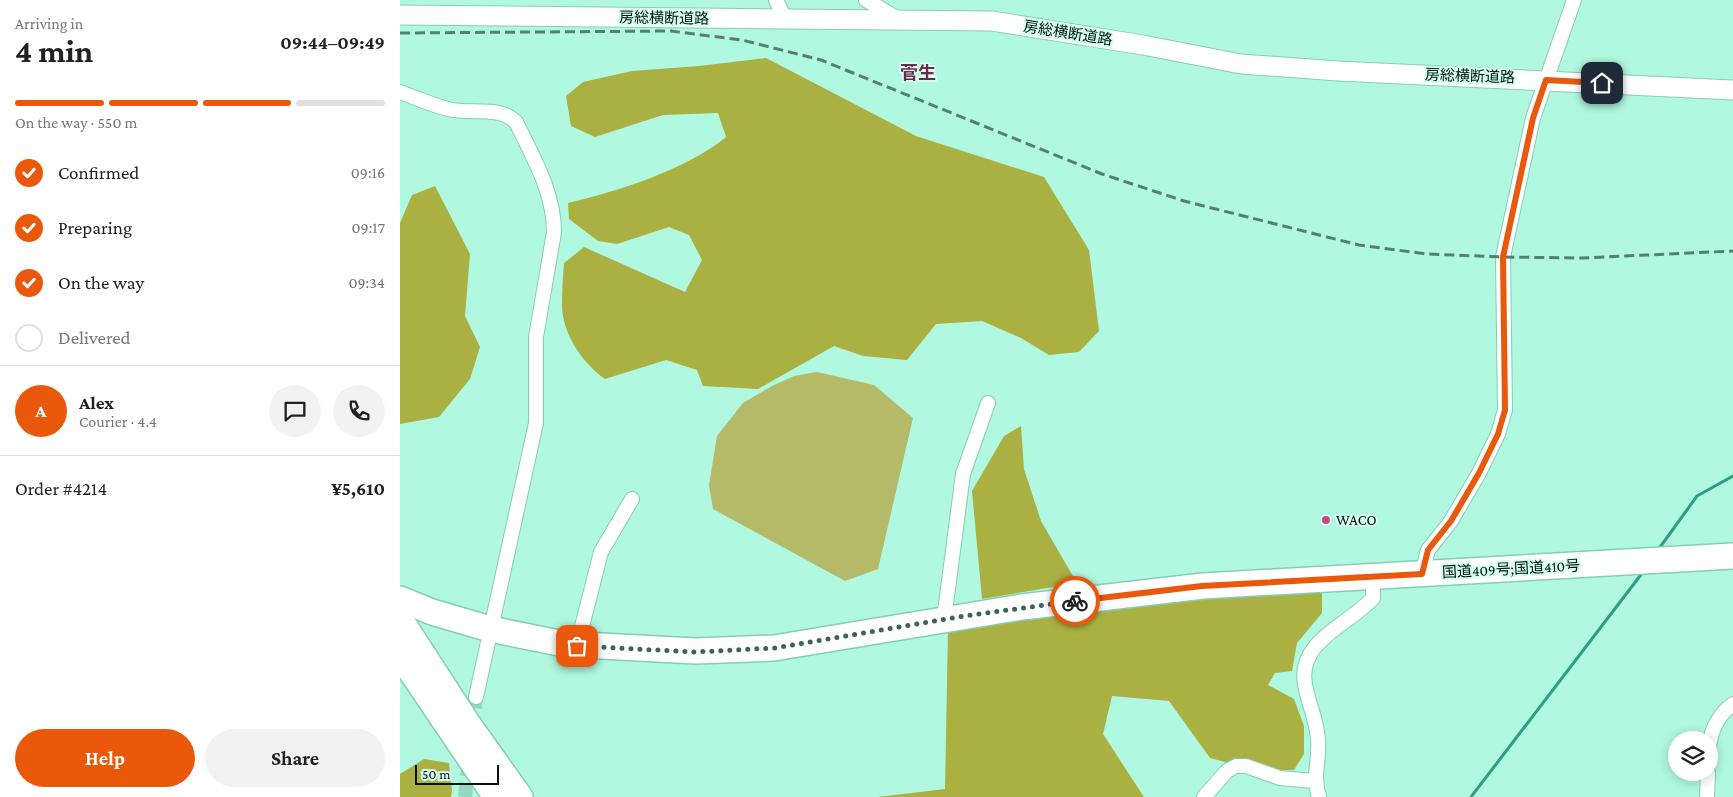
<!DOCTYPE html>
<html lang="en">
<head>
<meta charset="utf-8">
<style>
	body { margin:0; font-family:"Crimson Pro","Noto Sans JP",serif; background:#f2f2f2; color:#222; height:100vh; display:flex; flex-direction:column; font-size:19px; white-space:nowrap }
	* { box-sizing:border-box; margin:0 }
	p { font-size:16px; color:#767676 }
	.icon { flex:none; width:28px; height:28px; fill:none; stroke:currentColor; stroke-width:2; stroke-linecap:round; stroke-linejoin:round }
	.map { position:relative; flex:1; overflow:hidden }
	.panel { display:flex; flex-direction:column; background:#fff; width:400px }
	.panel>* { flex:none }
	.controls { position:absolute; left:1268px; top:731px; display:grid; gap:10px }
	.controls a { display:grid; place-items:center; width:50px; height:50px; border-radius:50%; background:#fff; box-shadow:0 2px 12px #0003; font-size:25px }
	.scale { position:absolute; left:15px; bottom:12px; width:84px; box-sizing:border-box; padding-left:5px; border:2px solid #00130c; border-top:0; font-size:14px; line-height:18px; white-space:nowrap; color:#00130c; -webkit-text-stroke:4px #d4fef0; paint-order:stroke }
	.pin { position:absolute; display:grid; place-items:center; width:42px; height:42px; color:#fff; margin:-21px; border-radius:10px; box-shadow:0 2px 8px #0006 }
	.courier { position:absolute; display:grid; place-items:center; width:50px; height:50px; margin:-25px; border:4px solid #ea580c; border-radius:50%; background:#fff; color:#222; box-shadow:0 1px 6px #0007 }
	.head em { font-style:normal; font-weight:700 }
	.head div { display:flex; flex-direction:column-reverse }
	.head { display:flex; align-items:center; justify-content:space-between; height:85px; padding:0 15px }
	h1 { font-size:32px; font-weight:700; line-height:38px }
	.bar { display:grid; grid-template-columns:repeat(4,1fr); gap:8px 5px; align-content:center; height:60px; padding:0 15px }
	.bar i { height:6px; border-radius:4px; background:#e0e0e0 }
	.bar .on { background:#ea580c }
	.bar p { grid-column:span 4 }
	.line { display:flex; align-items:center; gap:12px; padding:0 15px; border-top:1px solid #e0e0e0 }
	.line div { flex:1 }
	.round { display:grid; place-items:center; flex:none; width:52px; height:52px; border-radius:26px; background:#f2f2f2 }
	ol { padding:0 15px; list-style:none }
	li { display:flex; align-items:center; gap:15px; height:55px }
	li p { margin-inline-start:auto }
	li .icon { padding:5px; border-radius:50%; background:#ea580c; color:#fff; stroke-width:4 }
	li:last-child { color:#767676 }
	li i { width:28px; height:28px; border:2px solid #e0e0e0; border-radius:50% }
	.button { display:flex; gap:10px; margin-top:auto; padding:10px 15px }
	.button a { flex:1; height:58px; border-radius:30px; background:#ea580c; color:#fff; font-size:20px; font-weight:700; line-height:58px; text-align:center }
	.button a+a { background:#f2f2f2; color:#222 }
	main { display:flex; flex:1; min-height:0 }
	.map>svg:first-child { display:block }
	.green { fill:#b4ba68 }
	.forest { fill:#aab142 }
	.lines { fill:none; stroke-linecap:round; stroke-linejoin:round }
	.stream { stroke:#2e9d81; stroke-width:3 }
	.street-tunnel { stroke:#96d6c0; stroke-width:14; stroke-dasharray:14 7; stroke-linecap:butt }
	.street-casing { stroke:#86cdb7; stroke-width:16 }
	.secondary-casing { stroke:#86cdb7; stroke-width:21 }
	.highway-casing { stroke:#86cdb7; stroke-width:28 }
	.street { stroke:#fff; stroke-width:14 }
	.secondary { stroke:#fff; stroke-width:19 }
	.highway { stroke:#fff; stroke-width:25 }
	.rail { stroke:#548071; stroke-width:3; stroke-dasharray:10 5; stroke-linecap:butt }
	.done { stroke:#3e6356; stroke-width:5; stroke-dasharray:0 9 }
	.route { stroke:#ea580c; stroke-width:6 }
	.poi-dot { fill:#ca4589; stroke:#d4fef0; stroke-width:2 }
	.labels { text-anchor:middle; stroke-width:4; stroke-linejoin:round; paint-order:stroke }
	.street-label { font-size:15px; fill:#00130c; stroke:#d4fef0 }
	.poi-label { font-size:15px; fill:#00130c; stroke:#d4fef0; text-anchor:start }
	.quarter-label { font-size:18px; font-weight:bold; fill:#6a2a49; stroke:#d4fef0 }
</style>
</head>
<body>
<main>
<section class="panel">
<div class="head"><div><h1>4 min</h1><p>Arriving in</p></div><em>09:44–09:49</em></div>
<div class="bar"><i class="on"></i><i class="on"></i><i class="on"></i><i></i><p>On the way · 550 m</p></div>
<ol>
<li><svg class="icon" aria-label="check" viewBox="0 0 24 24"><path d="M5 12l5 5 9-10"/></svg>Confirmed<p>09:16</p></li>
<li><svg class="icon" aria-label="check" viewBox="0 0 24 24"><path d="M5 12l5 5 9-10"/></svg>Preparing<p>09:17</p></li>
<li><svg class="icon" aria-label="check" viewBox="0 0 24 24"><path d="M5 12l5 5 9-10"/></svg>On the way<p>09:34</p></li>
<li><i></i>Delivered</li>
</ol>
<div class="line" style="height:90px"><b class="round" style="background:#ea580c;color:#fff">A</b><div><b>Alex</b><p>Courier · 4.4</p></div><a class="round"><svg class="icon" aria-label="chat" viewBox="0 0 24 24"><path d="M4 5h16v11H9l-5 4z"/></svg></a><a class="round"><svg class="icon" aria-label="phone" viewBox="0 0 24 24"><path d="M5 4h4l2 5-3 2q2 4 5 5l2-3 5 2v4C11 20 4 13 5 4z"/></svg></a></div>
<div class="line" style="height:65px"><div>Order #4214</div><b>¥5,610</b></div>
<div class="button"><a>Help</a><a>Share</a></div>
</section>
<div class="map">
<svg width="1333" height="797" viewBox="0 0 1333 797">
	<rect width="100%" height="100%" fill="#b0f8e0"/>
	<path class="green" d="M417,372L474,385L513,418L478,569L445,581L313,509L309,485L317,436L343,403L372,386L394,376Z"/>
	<path class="forest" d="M366,58L516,136L644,177L689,250L699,331L679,352L649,355L621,338L582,321L536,324L507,360L463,356L434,346L358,389L303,386L297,370L266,360L205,379C182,363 161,332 162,303C162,290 163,276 164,263L184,247L285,292L302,260L289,235L269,227L217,244L198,241L169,219L168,203C216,192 288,169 326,137L318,113L263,115L195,137L171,126L166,96L183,82L232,71L299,66Z
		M35,186L70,254L65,316L80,347L70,379L39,417L0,424V223L12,195Z
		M621,426L624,469L641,521L677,583L582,599L572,491L604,436Z
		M913,587L922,590V613L897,643L892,671L875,673L868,685L894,699L904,726V754L894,770H875L870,774L810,758L769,701L712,696L703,734L744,797H478L545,789L548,629L696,607Z
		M24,759L49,763L52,791L51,797H0V774Z"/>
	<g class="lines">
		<path class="stream" d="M1258,550L1297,496L1333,476
			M1071,797L1243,572"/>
		<path class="street-tunnel" d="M72,729L76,697
			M65,797L69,760"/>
		<defs>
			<path id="street" d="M376,0L385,19
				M466,0L500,20
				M0,92C16,98 32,105 48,109C70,115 99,105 116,122C133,157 154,192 154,232L136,337V423L76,697
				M1022,574L1028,550L1051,521L1079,473L1098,434L1105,410L1103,257L1133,118L1174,0
				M544,619L563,474L588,403
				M177,646L201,552L232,499
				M1309,747C1311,730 1319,714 1333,704
				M804,797L827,771L836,766H846L880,778L914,781
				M919,797C912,773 920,762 918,740C917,720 908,703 905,684C897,641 950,624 973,598V576
				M1307,797L1308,772"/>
			<path id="secondary" d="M0,15L592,21L743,45L841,64L938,71L1333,90"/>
			<path id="highway" d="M0,599L32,612L90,629L164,644L295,651L374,648L622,607L803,586L1333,556
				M0,619L68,724L120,797
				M0,655L96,797"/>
		</defs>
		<use href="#street" class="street-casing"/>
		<use href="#secondary" class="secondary-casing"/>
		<use href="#highway" class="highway-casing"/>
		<use href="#street" class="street"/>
		<use href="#secondary" class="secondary"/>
		<use href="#highway" class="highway"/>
		<path class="rail" d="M0,33L271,31L342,40L421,60L702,174L784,201L959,245L1027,254L1103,257L1182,258L1333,251"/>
	</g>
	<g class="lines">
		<path class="done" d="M177,646L295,652L374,648L564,616L675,601"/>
		<path class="route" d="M675,601L802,586L1022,574L1028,550L1051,521L1079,473L1098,434L1105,410L1103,257L1133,118L1146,80L1202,83"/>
	</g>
	<circle class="poi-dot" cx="926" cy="520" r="5"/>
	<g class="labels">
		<g class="street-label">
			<text transform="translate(264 18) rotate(1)" y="5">房総横断道路</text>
			<text transform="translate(668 33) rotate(9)" y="5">房総横断道路</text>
			<text transform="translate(1070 76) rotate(2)" y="5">房総横断道路</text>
			<text transform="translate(1111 569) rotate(-3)" y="5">国道409号;国道410号</text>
		</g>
		<g class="poi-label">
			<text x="936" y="525">WACO</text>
		</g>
		<g class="quarter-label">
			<text x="518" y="79">菅生</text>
		</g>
	</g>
</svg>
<div class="controls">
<a><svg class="icon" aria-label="layers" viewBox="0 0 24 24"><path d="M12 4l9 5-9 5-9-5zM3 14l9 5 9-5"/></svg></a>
</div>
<div class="scale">50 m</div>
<div class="pin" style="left:177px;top:646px;background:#ea580c"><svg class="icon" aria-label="bag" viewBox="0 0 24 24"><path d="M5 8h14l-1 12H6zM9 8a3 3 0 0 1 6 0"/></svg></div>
<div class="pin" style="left:1202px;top:83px;background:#1f2937"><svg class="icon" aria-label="home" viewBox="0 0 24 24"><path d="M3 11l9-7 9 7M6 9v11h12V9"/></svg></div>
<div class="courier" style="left:675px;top:601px"><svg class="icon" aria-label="bike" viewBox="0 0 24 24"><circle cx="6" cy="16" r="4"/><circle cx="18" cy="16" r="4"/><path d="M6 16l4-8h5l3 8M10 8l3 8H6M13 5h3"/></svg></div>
</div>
</main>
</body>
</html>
